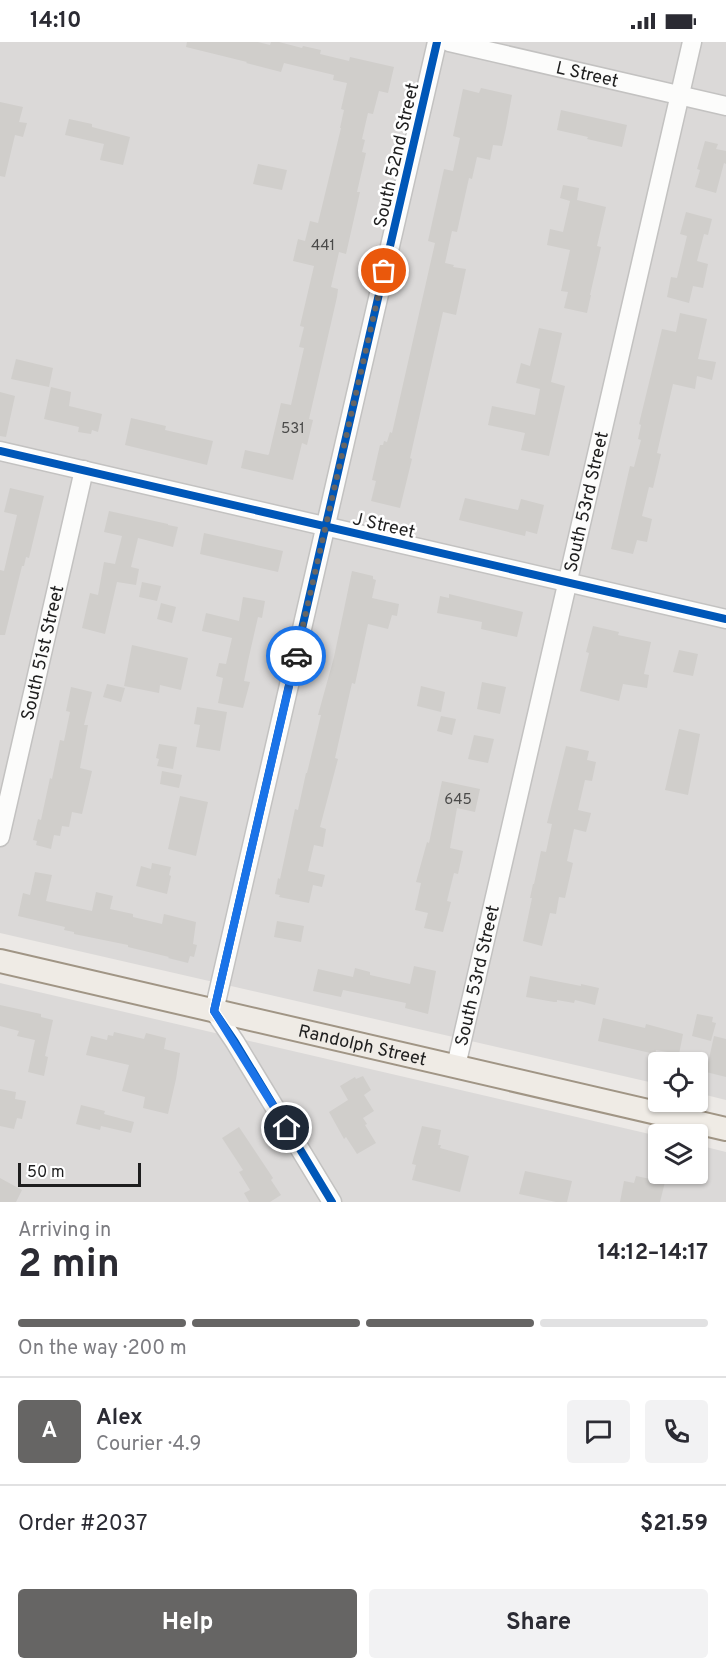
<!DOCTYPE html>
<html lang="en">
<head>
<meta charset="utf-8">
<style>
	body { margin:0; font-family:Overpass,sans-serif; background:#f2f2f3; color:#2b2b33; height:100vh; display:flex; flex-direction:column; font-size:22px; white-space:nowrap }
	* { box-sizing:border-box; margin:0 }
	p { font-size:20px; color:#7c7c81 }
	.icon { flex:none; width:33px; height:33px; fill:none; stroke:currentColor; stroke-width:2; stroke-linecap:round; stroke-linejoin:round }
	.map { position:relative; height:1160px; overflow:hidden }
	.sheet { display:flex; flex-direction:column; background:#fff; flex:1 }
	.sheet>* { flex:none }
	.fabs { position:absolute; left:648px; top:1010px; display:grid; gap:12px }
	.fabs a { display:grid; place-items:center; width:60px; height:60px; border-radius:6px; background:#fff; box-shadow:0 2px 4px #0004; font-size:30px }
	.scale { position:absolute; left:18px; bottom:15px; width:123px; box-sizing:border-box; padding-left:6px; border:3px solid #1e1e1e; border-top:0; font-size:16px; line-height:21px; white-space:nowrap; color:#1e1e1e; -webkit-text-stroke:4px #fff; paint-order:stroke }
	.pin { position:absolute; display:grid; place-items:center; width:51px; height:51px; color:#fff; margin:-26px; border:3px solid #fff; border-radius:50%; box-shadow:0 2px 6px #0007 }
	.courier { position:absolute; display:grid; place-items:center; width:60px; height:60px; margin:-30px; border:4px solid #1a73e8; border-radius:50%; background:#fff; color:#222; box-shadow:0 2px 8px #0007 }
	.head em { font-style:normal; font-weight:700 }
	.head div { display:flex; flex-direction:column-reverse }
	.head { display:flex; align-items:center; justify-content:space-between; height:102px; padding:0 18px }
	h1 { font-size:39px; font-weight:700; line-height:45px }
	.bar { display:grid; grid-template-columns:repeat(4,1fr); gap:9px 6px; align-content:center; height:72px; padding:0 18px }
	.bar i { height:8px; border-radius:4px; background:#e1e1e2 }
	.bar .active { background:#666564 }
	.bar p { grid-column:span 4 }
	.line { display:flex; align-items:center; gap:15px; padding:0 18px; border-top:2px solid #e1e1e2 }
	.line div { flex:1 }
	.round { display:grid; place-items:center; flex:none; width:63px; height:63px; border-radius:6px; background:#f2f2f3 }
	.button { display:flex; gap:12px; margin-top:auto; padding:12px 18px }
	.button a { flex:1; height:69px; border-radius:6px; background:#666564; color:#fff; font-size:24px; font-weight:700; line-height:69px; text-align:center }
	.button a+a { background:#f2f2f3; color:#2b2b33 }
	.status { display:flex; justify-content:space-between; align-items:center; height:42px; padding:0 30px; background:#fff; direction:ltr }
	.status svg { height:16px; fill:currentColor }
	.map>svg:first-child { display:block }
	.residential { fill:#dbd9d8 }
	.building { fill:#d0cecb }
	.lines { fill:none; stroke-linecap:round; stroke-linejoin:round }
	.minor-casing { stroke:#c3c2c1; stroke-width:21 }
	.major-casing { stroke:#a09585; stroke-width:26 }
	.minor { stroke:#fcfcfb; stroke-width:18 }
	.major { stroke:#efebe5; stroke-width:22 }
	.cycleway-casing { stroke:#fff; stroke-width:11 }
	.cycleway { stroke:#0057b8; stroke-width:8 }
	.done { stroke:#666564; stroke-width:6; stroke-dasharray:0 10.8 }
	.route { stroke:#1a73e8; stroke-width:8 }
	.labels { text-anchor:middle; stroke-width:5; stroke-linejoin:round; paint-order:stroke }
	.number-label { font-size:15px; fill:#4a4a49 }
	.street-label { font-size:18px; fill:#1e1e1e; stroke:#fff }
</style>
</head>
<body>
<div class="status"><b>14:10</b><svg viewBox="0 0 49 12"><path d="M0 12V9h3v3zM5 12V6h3v6zM10 12V3h3v9zM15 12V0h3v12zM26 1h20v11H26zM47 4h2v5h-2z"/></svg></div>
<div class="map">
<svg width="726" height="1160" viewBox="0 0 726 1160">
	<rect width="100%" height="100%" fill="#ece9e6"/>
	<path class="residential" d="M0,0H726V1058L698,1051V1020H658V1042L0,891Z
		M0,941L658,1094V1131H698V1103L726,1110V1160H0Z"/>
	<path class="building" d="M187,0H258L270,3L271,0H279L302,6L303,4L321,8L320,12L349,19L350,15L394,25L388,51L379,49L373,72L368,71L362,97L365,98L362,110L366,111L357,150H360L346,212L339,210L331,245L338,247L337,255L309,377L313,378L307,403L302,401L293,438L241,426L245,408L268,413L269,412L281,361L291,363L304,306L299,305L304,285L300,284L314,224L293,219L298,197L305,199L310,179L318,181L341,86H340L344,68L341,67L347,41L333,38L334,33L284,21L281,30L246,21L247,20L186,5Z
		M481,46L512,53L506,86L502,104L493,103L490,118L477,115L472,137L469,136L457,190L452,189L445,221L454,223L453,225L466,227L456,273L443,270L410,416L412,417L400,466L371,459L376,439L372,438L380,403H383L384,399L387,400L390,390L392,391L404,338L435,201L428,199L444,127L453,129L460,96L453,94L463,47L479,51Z
		M0,60L23,65L19,80L27,81L23,95L15,93L5,135L0,134Z
		M561,68L627,83L622,105L587,97L588,95L557,88Z
		M69,77L92,82V85L130,95L123,123L100,118L104,102L65,93Z
		M705,99L718,102L716,107L726,109V122L724,121L716,151L695,145L700,128L697,127Z
		M258,122L287,128L282,148L253,142Z
		M563,143L579,146L577,158L606,165L597,204L601,205L590,253H591L587,271L564,266L568,250L561,249L570,208L547,203L550,187L563,190L570,159L560,156Z
		M686,170L712,177L708,193L704,192L697,219L708,222L703,246L693,244L689,261L667,255L671,235L677,236L687,194L680,192Z
		M680,271L707,277L698,317L716,320L712,338L697,334L695,347L673,342L657,411L661,412L653,446L649,445L642,474L652,477L647,500L637,498L633,512L611,507L630,424L634,425L641,398L638,397L641,383L639,382L662,287L676,290Z
		M539,286L562,291L551,340L565,344L549,414L521,408L525,391L488,383L492,364L535,373L540,347L516,341L521,321L530,324Z
		M16,317L53,326L49,345L11,337Z
		M51,345L71,350L69,364L102,372L98,390L92,388L91,392L78,390L79,385L44,377Z
		M0,350L15,354L6,395L0,394Z
		M131,376L166,384L165,388L213,399L207,423L125,403Z
		M10,446L44,454L29,516L26,515L24,524H22L5,593H0V528L4,529L17,473L4,470Z
		M465,456L518,468L521,457L544,463L537,492L526,489L525,494L459,478Z
		M109,469L168,482V483L178,485L173,505L138,496L131,525L139,527L136,543L117,540L105,592L82,586L90,551L98,553L104,520L115,522L122,494L104,490Z
		M204,491L283,509L278,530L200,512Z
		M352,529L373,534V537L376,538L372,556L399,562L397,574L392,573L388,587L368,582L355,642L352,641L335,716L338,717L320,785L326,787L323,805L314,803L308,829L325,833L322,845L313,843L309,861L279,855L280,853L275,852L278,836L280,837L295,767L298,768L306,731H307L321,673H318L334,615Z
		M142,540L161,544L157,559L139,555Z
		M449,552L523,570L517,595L481,587L482,580L437,571L440,554L449,556Z
		M243,555L265,559L262,576L258,575L248,619L244,639L250,640L243,666L218,661L223,636L216,634L219,621L226,622L232,596L202,589L206,571L239,579Z
		M161,561L176,565L172,581L157,577Z
		M593,584L619,590L618,593L651,600L644,632L649,633L647,646L623,642L619,659L580,649L589,611L586,610Z
		M132,603L188,616L181,648L160,643L159,651L124,644Z
		M679,608L698,612L693,634L673,630Z
		M482,640L506,645L500,672L477,667Z
		M107,642L125,646L121,660L103,655Z
		M421,644L445,650L441,670L417,664Z
		M71,645L92,650L84,683H88L80,726L92,729L82,772L72,770L69,785L62,784L60,794L54,793L51,807L36,803L37,799L33,798L38,777L41,778L50,736L52,737L60,698L64,699L70,670L66,669Z
		M197,665L227,670L220,709L196,705L200,683L194,682Z
		M441,674L456,677L452,693L437,689Z
		M679,687L700,692L688,753L665,748Z
		M474,693L494,697L488,721L468,717Z
		M159,702L177,705L173,727L157,724L159,717L156,716Z
		M566,704L589,709L587,718L596,720L592,739L585,738L578,768L591,771L586,790L574,787L567,819L573,821L565,856L559,855L556,872L550,871L542,904L523,899L532,856H530L533,842H534L541,809L546,810L552,782L547,781Z
		M162,729L182,733L179,746L160,742Z
		M442,739L480,747L475,770L457,766L450,806L463,809L458,832L454,831L447,859L451,860L443,890L424,886L428,871L415,868L421,841L416,840L427,800L429,801Z
		M180,754L208,760L196,814L168,807Z
		M152,821L171,825L169,833L171,834L167,852L136,844L141,824L151,827Z
		M35,830L52,833L46,859L92,869L96,850L113,854L110,867L133,872V875L162,882L164,872L196,880L193,902L197,903L194,915L190,914L188,921L168,916L169,915L128,905V903L74,892V890L64,888L65,885L18,874L23,851L30,853Z
		M277,879L304,884L301,900L274,895Z
		M414,924L436,929L428,972L405,966L406,961L343,948L341,955L313,949L318,927L353,935L355,926L370,930V933L410,942Z
		M530,934L581,944V942L599,946L595,963L575,958L574,961L557,958V960H554L526,955Z
		M0,963L41,972V975L53,978L45,1014L48,1015L44,1034L28,1030L35,998L17,994L19,989L0,984Z
		M697,972L713,975L712,980L716,981L711,999L692,994Z
		M603,976L645,986L646,982L683,992L679,1012L656,1008L655,1012L598,999Z
		M114,990L144,997L146,991L166,996L164,1007L180,1011L176,1037L168,1072L143,1066L145,1055L122,1049L129,1023L86,1013L91,994L107,998L108,993L113,994Z
		M714,994L726,997V1035L706,1030Z
		M363,1034L371,1048L364,1053L374,1069L363,1076L367,1082L365,1083L376,1101L357,1112L346,1095L344,1097L329,1070L348,1058L340,1044L355,1035L356,1037Z
		M0,1047L16,1050L15,1057L26,1059L22,1077L17,1076L14,1087L0,1084Z
		M81,1063L105,1069L104,1072L134,1080L131,1091L101,1084L100,1088L76,1082Z
		M422,1084L441,1088L438,1103H441L440,1106L469,1114L460,1150L412,1138L416,1123L412,1122Z
		M239,1085L273,1136L271,1138L281,1153L270,1160H249L244,1151L250,1148L239,1130L243,1128L222,1096Z
		M525,1129L572,1139L567,1160H556L519,1152Z
		M636,1134L665,1140L660,1160H620L624,1139L634,1141Z
		M0,1136L22,1148L16,1160H0Z"/>
	<g class="lines">
		<defs>
			<g id="minor">
				<path id="s1" d="M449,0L726,64"/>
				<path d="M0,409L726,577"/>
				<path id="s2" d="M0,795L84,428"/>
				<path id="s3" d="M456,1024L692,0"/>
				<path d="M332,1160L235,1000L214,969L437,0"/>
			</g>
			<g id="major">
				<path id="s4" d="M0,919L726,1087"/>
			</g>
		</defs>
		<use href="#minor" class="minor-casing"/>
		<use href="#major" class="major-casing"/>
		<use href="#minor" class="minor"/>
		<use href="#major" class="major"/>
		<defs>
			<path id="cycleway" d="M0,409L726,577
				M332,1160L235,1000L214,969L437,0"/>
		</defs>
		<use href="#cycleway" class="cycleway-casing"/>
		<use href="#cycleway" class="cycleway"/>
	</g>
	<g class="lines">
		<path class="done" d="M296,614L384,229"/>
		<path class="route" d="M287,1086L214,969L296,614"/>
	</g>
	<g class="labels">
		<g class="number-label">
			<text x="323" y="208">441</text>
			<text x="293" y="391">531</text>
			<text x="458" y="762">645</text>
		</g>
		<g class="street-label">
			<text dy="6" stroke="none"><textPath href="#s1" startOffset="142">L Street</textPath></text>
			<text transform="translate(396 113) rotate(-77)" y="6">South 52nd Street</text>
			<text dy="6" stroke="none"><textPath href="#s3" startOffset="579">South 53rd Street</textPath></text>
			<text transform="translate(384 483) rotate(13)" y="6">J Street</text>
			<text dy="6" stroke="none"><textPath href="#s2" startOffset="189">South 51st Street</textPath></text>
			<text dy="6" stroke="none"><textPath href="#s3" startOffset="93">South 53rd Street</textPath></text>
			<text dy="6" stroke="none"><textPath href="#s4" startOffset="372">Randolph Street</textPath></text>
		</g>
	</g>
</svg>
<div class="fabs">
<a><svg class="icon" aria-label="locate" viewBox="0 0 24 24"><circle cx="12" cy="12" r="6"/><path d="M12 2v4M12 18v4M2 12h4M18 12h4"/></svg></a>
<a><svg class="icon" aria-label="layers" viewBox="0 0 24 24"><path d="M12 4l9 5-9 5-9-5zM3 14l9 5 9-5"/></svg></a>
</div>
<div class="scale">50 m</div>
<div class="pin" style="left:384px;top:229px;background:#ea580c"><svg class="icon" aria-label="bag" viewBox="0 0 24 24"><path d="M5 8h14l-1 12H6zM9 8a3 3 0 0 1 6 0"/></svg></div>
<div class="pin" style="left:287px;top:1086px;background:#1f2937"><svg class="icon" aria-label="home" viewBox="0 0 24 24"><path d="M3 11l9-7 9 7M6 9v11h12V9"/></svg></div>
<div class="courier" style="left:296px;top:614px"><svg class="icon" aria-label="car" viewBox="0 0 24 24"><path d="M5 17H2v-5l4-1 3-4h7l3 4 3 1v5h-3M9 17h6M6 11h13"/><circle cx="7" cy="17" r="2"/><circle cx="17" cy="17" r="2"/></svg></div>
</div>
<section class="sheet">
<div class="head"><div><h1>2 min</h1><p>Arriving in</p></div><em>14:12–14:17</em></div>
<div class="bar"><i class="active"></i><i class="active"></i><i class="active"></i><i></i><p>On the way · 200 m</p></div>
<div class="line" style="height:108px"><b class="round" style="background:#666564;color:#fff">A</b><div><b>Alex</b><p>Courier · 4.9</p></div><a class="round"><svg class="icon" aria-label="chat" viewBox="0 0 24 24"><path d="M4 5h16v11H9l-5 4z"/></svg></a><a class="round"><svg class="icon" aria-label="phone" viewBox="0 0 24 24"><path d="M5 4h4l2 5-3 2q2 4 5 5l2-3 5 2v4C11 20 4 13 5 4z"/></svg></a></div>
<div class="line" style="height:78px"><div>Order #2037</div><b>$21.59</b></div>
<div class="button"><a>Help</a><a>Share</a></div>
</section>
</body>
</html>
